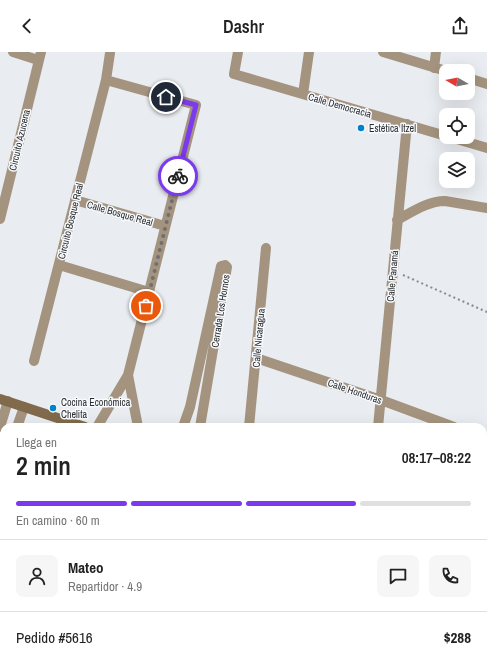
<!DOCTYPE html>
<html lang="es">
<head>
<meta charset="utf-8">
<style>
	body { margin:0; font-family:"Archivo Narrow",sans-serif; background:#f6f6f6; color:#222; height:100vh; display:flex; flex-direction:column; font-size:15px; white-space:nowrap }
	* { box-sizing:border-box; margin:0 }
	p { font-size:13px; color:#767676 }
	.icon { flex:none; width:22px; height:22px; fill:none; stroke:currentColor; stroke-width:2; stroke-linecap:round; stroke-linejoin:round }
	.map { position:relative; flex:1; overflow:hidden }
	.side { position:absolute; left:0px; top:371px; width:487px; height:248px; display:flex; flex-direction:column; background:#fff; border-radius:12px 12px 0 0; box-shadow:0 4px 16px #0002 }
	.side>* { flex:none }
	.needle { width:26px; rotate:279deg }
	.buttons { position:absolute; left:439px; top:12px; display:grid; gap:8px }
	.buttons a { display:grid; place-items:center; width:36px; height:36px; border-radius:8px; background:#fff; box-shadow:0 4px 16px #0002; font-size:20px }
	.pin { position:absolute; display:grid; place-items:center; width:34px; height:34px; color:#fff; margin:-17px; border:2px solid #fff; border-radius:50%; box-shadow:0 1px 4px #0007 }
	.courier { position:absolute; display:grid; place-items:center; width:40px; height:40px; margin:-20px; border:3px solid #7c3aed; border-radius:50%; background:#fff; color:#222; box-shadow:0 1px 5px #0007 }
	.summary em { font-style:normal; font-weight:600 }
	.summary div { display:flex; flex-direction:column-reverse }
	.summary { display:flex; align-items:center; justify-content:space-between; height:68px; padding:0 16px }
	h1 { font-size:26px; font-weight:600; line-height:30px }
	.bar { display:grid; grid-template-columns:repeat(4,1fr); gap:6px 4px; align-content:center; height:48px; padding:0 16px }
	.bar i { height:5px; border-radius:3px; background:#e0e0e0 }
	.bar .active { background:#7c3aed }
	.bar p { grid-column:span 4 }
	.line { display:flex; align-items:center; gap:10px; padding:0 16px; border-top:1px solid #e0e0e0 }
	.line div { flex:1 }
	.round { display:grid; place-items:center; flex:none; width:42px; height:42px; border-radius:8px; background:#f6f6f6 }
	header { display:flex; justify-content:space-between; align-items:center; height:52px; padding:0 16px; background:#fff; font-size:18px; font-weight:600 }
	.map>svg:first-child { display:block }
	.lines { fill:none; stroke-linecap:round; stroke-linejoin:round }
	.path { stroke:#888a8c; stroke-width:2; stroke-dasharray:2 3; stroke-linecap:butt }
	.minor { stroke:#a4947f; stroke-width:10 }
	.tertiary { stroke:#a4947f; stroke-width:10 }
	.secondary { stroke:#816a4b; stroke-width:10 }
	.done { stroke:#6e6f71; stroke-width:4; stroke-dasharray:0 7.2 }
	.route { stroke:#7c3aed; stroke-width:5 }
	.poi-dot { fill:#0082ca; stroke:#f7fafe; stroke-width:1.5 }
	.labels { text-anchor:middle; stroke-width:3; stroke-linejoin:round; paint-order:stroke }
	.street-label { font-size:10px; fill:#2b2c2d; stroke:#f7fafe }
	.poi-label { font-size:10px; fill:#2b2c2d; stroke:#f7fafe; text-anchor:start }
</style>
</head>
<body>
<header><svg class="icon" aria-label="back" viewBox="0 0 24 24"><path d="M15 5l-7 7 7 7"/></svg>Dashr<svg class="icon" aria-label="share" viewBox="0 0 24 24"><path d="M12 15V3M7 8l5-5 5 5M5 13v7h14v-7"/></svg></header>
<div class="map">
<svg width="487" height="619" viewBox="0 0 487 619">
	<rect width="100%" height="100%" fill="#e9ecf0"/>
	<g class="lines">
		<path class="path" d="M403,223L487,260"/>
		<path class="minor" d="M13,0L38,8
			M238,0L234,22L446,84
			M383,0L446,19
			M434,16L436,0
			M468,26L487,32
			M303,42L309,0
			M450,85L487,96
			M75,148L165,174
			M0,167L41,0
			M397,168C412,160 428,149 445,149L487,156
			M59,213L149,240
			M256,306L381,348L454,375
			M34,309L106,28L110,1
			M128,323L138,375
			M97,375L128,323L196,53L106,28
			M183,375L190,355L221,214L225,213L227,215L200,375
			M249,375L266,196
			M378,375L407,72
			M483,386L487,387
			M0,524L4,526
			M483,551L487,553
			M0,601L4,602
			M45,615L58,619
			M270,619L271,615
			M323,619L324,615
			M372,619L373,615
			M455,619L456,615"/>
		<path class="tertiary" d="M0,375L8,349
			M17,375L24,355
			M0,430L4,417"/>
		<path class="secondary" d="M0,347L85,375
			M483,508L487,510"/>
	</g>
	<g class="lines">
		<path class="done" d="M146,254L178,124"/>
		<path class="route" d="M166,45L196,53L178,124"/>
	</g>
	<g class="poi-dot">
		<circle cx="361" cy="76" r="4"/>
		<circle cx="53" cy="356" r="4"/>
	</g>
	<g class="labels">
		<g class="street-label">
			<text transform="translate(340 53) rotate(16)" y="4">Calle Democracia</text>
			<text transform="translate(19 88) rotate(-77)" y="4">Circuito Azucena</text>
			<text transform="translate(120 161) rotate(16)" y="4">Calle Bosque Real</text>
			<text transform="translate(70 169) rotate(-76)" y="4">Circuito Bosque Real</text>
			<text transform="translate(392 224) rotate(-85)" y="4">Calle Panamá</text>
			<text transform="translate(220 259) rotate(-81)" y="4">Cerrada Los Hornos</text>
			<text transform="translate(258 286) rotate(-85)" y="4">Calle Nicaragua</text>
			<text transform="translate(355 339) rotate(19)" y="4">Calle Honduras</text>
		</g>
		<g class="poi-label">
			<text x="369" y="80">Estética Itzel</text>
			<text x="61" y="354">Cocina Económica<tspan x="61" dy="12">Chelita</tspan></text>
		</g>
	</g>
</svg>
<div class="buttons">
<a><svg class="needle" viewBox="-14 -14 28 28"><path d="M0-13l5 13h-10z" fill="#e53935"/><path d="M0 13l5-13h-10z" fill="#767676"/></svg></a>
<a><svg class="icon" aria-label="locate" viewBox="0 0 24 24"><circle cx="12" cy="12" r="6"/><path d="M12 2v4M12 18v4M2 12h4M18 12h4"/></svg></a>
<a><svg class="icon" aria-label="layers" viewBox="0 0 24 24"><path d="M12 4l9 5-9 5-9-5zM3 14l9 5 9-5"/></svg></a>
</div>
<div class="pin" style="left:146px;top:254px;background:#ea580c"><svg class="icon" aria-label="bag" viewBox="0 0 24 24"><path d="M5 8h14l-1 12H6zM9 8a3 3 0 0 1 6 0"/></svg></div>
<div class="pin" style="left:166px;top:45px;background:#1f2937"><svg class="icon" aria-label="home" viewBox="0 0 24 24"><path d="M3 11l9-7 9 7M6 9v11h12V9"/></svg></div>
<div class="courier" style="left:178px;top:124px"><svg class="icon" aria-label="bike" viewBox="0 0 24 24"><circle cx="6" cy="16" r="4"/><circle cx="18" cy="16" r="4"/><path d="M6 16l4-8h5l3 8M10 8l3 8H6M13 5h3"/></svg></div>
<section class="side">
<div class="summary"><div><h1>2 min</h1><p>Llega en</p></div><em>08:17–08:22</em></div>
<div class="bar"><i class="active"></i><i class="active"></i><i class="active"></i><i></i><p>En camino · 60 m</p></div>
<div class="line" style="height:72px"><a class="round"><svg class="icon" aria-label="person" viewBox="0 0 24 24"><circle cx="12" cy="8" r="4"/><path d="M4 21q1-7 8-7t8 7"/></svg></a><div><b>Mateo</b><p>Repartidor · 4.9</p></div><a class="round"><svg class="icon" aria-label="chat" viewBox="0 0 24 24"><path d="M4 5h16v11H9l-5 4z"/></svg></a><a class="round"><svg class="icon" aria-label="phone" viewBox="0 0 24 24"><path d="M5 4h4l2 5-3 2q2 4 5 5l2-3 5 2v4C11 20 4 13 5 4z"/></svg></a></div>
<div class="line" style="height:52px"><div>Pedido #5616</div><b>$288</b></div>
</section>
</div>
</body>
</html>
